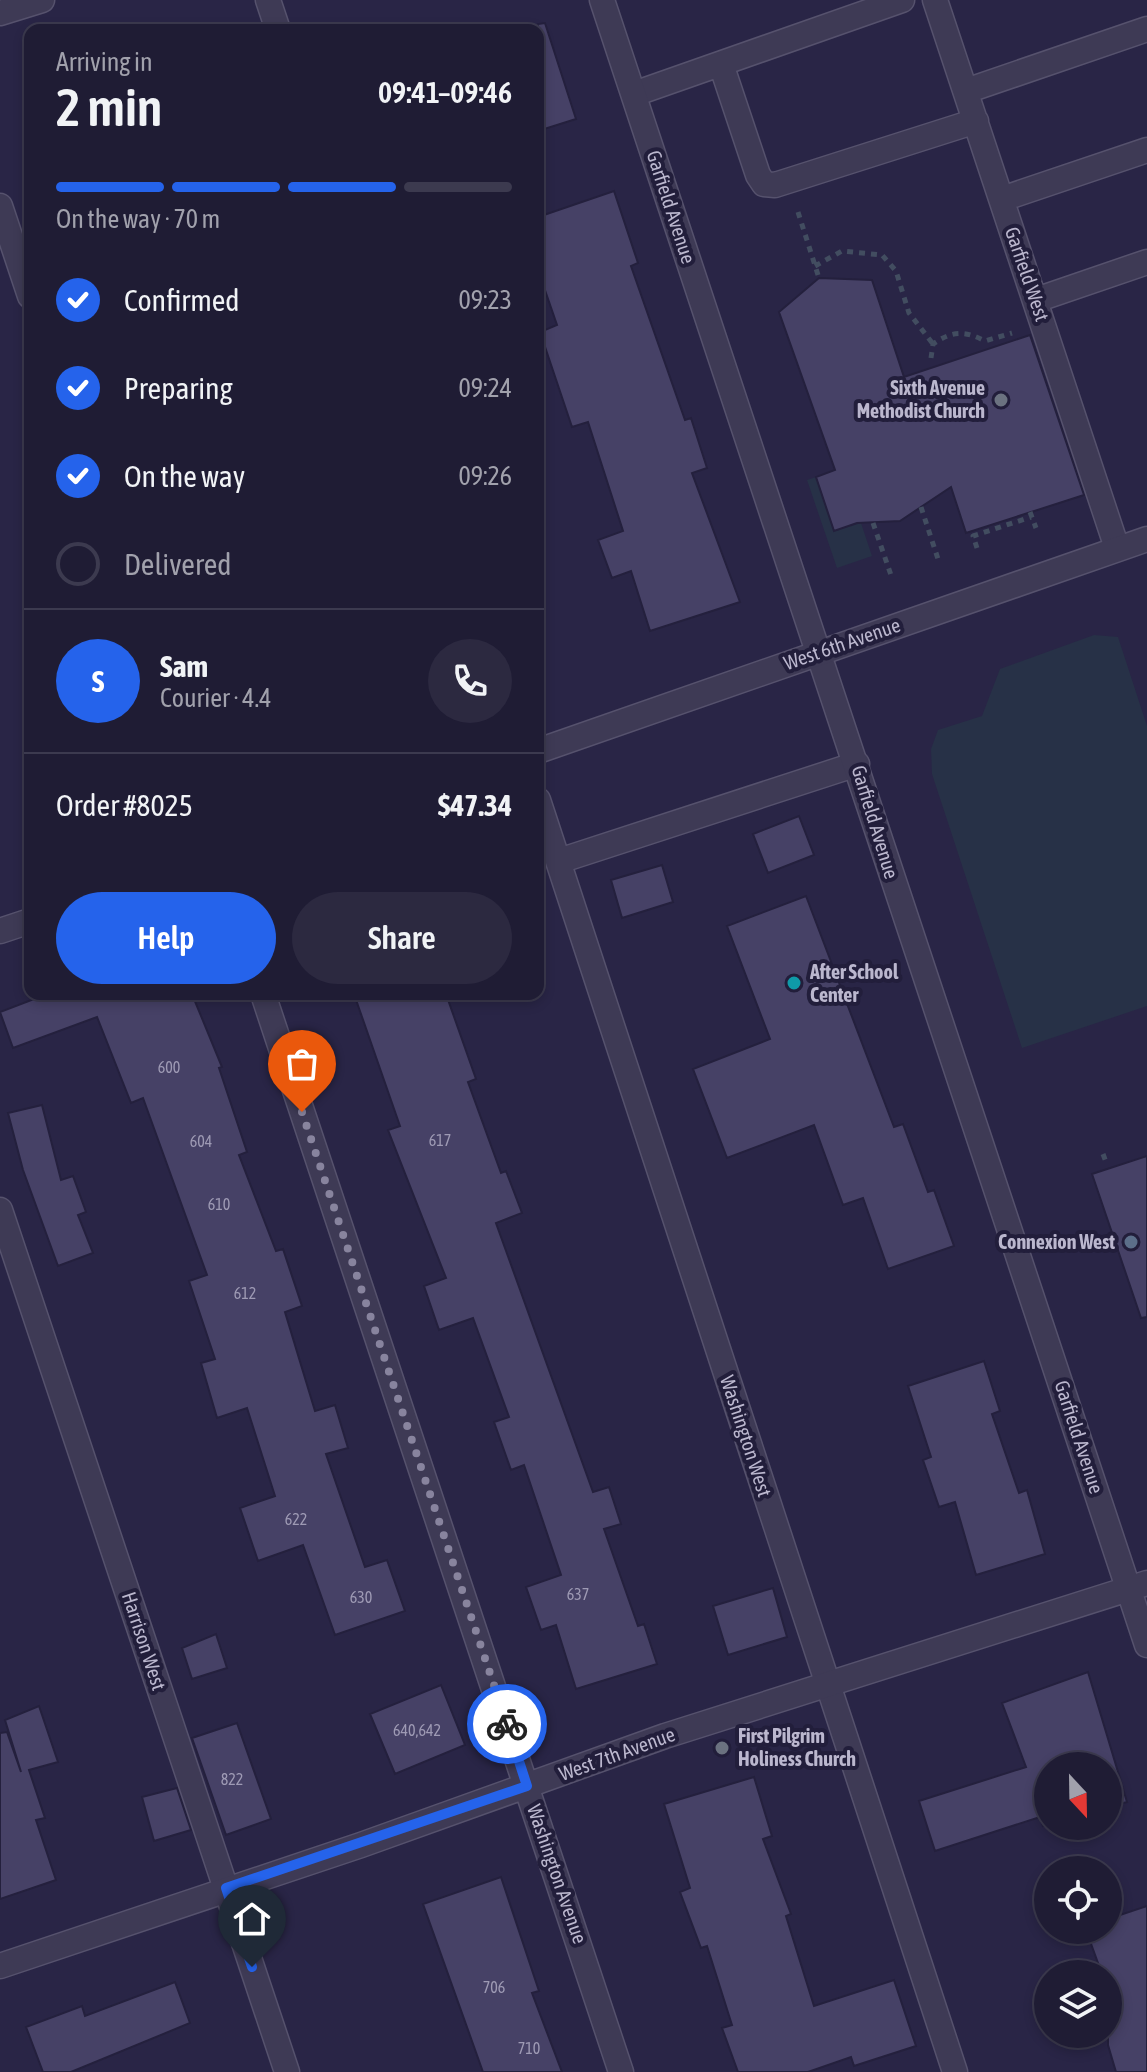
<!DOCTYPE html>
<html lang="en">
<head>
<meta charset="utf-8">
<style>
	body { margin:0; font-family:"Asap Condensed",sans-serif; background:#2c2940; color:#f1f3f6; height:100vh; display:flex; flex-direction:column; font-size:30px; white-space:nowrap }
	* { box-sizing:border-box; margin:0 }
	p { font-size:26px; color:#a1a1ac }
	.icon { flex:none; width:44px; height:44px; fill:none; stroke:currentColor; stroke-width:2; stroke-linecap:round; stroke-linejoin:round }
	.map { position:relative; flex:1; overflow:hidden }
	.details { position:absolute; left:24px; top:24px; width:520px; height:976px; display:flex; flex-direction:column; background:#1f1c34; border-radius:16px; box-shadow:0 4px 12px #0003,0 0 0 2px #3c3a4f }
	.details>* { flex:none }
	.needle { width:52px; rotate:158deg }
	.tools { position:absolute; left:1034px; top:1752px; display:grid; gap:16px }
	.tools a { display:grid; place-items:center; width:88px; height:88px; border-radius:50%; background:#1f1c34; box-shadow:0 4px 12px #0003,0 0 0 2px #3c3a4f; font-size:40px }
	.pin { position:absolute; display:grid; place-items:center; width:68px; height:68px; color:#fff; margin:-82px -34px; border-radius:50% 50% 50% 0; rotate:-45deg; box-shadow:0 0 8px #0007 }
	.pin .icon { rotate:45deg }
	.courier { position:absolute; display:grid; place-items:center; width:80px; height:80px; margin:-40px; border:6px solid #2563eb; border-radius:50%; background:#fff; color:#222; box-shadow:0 2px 10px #0007 }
	.headline em { font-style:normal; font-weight:600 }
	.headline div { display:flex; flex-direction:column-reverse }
	.headline { display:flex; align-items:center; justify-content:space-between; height:136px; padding:0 32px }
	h1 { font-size:52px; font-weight:600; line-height:60px }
	.bar { display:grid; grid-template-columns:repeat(4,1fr); gap:12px 8px; align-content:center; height:96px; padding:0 32px }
	.bar i { height:10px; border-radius:6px; background:#3c3a4f }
	.bar .selected { background:#2563eb }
	.bar p { grid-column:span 4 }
	.line { display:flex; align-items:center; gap:20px; padding:0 32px; border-top:2px solid #3c3a4f }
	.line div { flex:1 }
	.round { display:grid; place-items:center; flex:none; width:84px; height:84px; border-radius:42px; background:#2c2940 }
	ol { padding:0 32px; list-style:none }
	li { display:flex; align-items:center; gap:24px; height:88px }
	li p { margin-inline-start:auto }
	li .icon { padding:8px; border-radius:50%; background:#2563eb; color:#fff; stroke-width:4 }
	li:last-child { color:#a1a1ac }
	li i { width:44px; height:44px; border:4px solid #3c3a4f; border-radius:50% }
	.primary-button { display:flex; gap:16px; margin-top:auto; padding:16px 32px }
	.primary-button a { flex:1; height:92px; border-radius:48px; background:#2563eb; color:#fff; font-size:32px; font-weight:600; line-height:92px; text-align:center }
	.primary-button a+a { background:#2c2940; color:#f1f3f6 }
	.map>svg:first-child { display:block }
	.green { fill:#273147 }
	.building { fill:#464166; stroke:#24203d; stroke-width:2 }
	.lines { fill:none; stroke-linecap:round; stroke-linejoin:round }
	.service-casing { stroke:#56526d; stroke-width:27 }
	.minor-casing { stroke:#56526d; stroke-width:27 }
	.tertiary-casing { stroke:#56526d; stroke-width:27 }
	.path { stroke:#424d60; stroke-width:5; stroke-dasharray:6 6; stroke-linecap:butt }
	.service { stroke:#3e3a55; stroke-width:24 }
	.minor { stroke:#3e3a55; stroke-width:24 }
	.tertiary { stroke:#3e3a55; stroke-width:24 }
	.done { stroke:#88849e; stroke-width:8; stroke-dasharray:0 14.4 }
	.route { stroke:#2563eb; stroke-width:10 }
	.worship-dot { fill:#6b7280; stroke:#221e3b; stroke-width:3 }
	.culture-dot { fill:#0f9aa8; stroke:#221e3b; stroke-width:3 }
	.service-dot { fill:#5c6f8a; stroke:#221e3b; stroke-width:3 }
	.labels { text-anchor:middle; stroke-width:8; stroke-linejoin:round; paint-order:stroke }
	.number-label { font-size:16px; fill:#9e9ab4 }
	.street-label { font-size:20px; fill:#bbb7ce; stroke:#221e3b }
	.poi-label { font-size:20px; font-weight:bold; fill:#bbb7ce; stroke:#221e3b; text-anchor:end }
</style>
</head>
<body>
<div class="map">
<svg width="1147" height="2072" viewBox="0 0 1147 2072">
	<rect width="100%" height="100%" fill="#292546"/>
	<path class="green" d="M816,477L835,531L861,523L872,556L837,568L807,480Z
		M1094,635L1118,637L1147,726V1006L1022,1048L932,774L931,749L938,730L982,716L1000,669Z"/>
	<path class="building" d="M545,23L576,119L538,131V24Z
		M614,191L638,263L631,266L685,420L691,418L707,468L692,473L740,602L650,631L631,571L612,578L598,540L623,531L588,422L572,427L540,332L557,325L538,270V217Z
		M819,278L872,280L904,377L1030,335L1084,495L966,533L951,487L900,521L857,523L834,531L816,477L835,470L779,312Z
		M799,816L814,855L768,873L753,834Z
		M662,865L673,902L622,918L611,880Z
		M806,896L894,1127L903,1124L928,1192L934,1190L954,1246L888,1269L863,1198L843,1205L814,1125L727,1158L693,1069L770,1039L727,926Z
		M47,994H192L222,1067L219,1068L247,1152L239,1155L276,1251L283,1249L302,1306L285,1312L315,1411L335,1405L348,1448L326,1454L365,1567L387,1560L405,1611L335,1635L303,1545L258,1561L240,1508L275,1496L247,1408L217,1418L201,1363L215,1359L189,1281L207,1275L143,1098L131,1103L97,1017L13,1048L0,1012Z
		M354,994H446L476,1079L468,1082L501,1173L506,1171L522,1213L496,1223L593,1492L609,1487L621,1524L604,1529L638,1626L644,1624L657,1664L576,1689L556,1625L541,1630L526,1587L561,1575L524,1465L511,1470L494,1422L509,1417L473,1318L439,1330L424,1286L446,1278L388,1130L400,1126Z
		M42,1105L61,1180L73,1176L86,1212L78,1215L93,1253L58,1266L23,1170L8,1113Z
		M1147,1156V1317L1141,1318L1092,1174Z
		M984,1361L1000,1411L992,1414L1019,1493L1027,1490L1045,1554L976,1575L955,1502L939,1507L923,1460L931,1457L908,1386Z
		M773,1588L787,1637L728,1655L713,1606Z
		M216,1634L227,1668L192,1679L182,1648Z
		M1088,1672L1127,1802L1108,1807V1766H1048V1825L1043,1826L1040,1817L935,1851L919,1801L1026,1767L1002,1703Z
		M441,1685L465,1745L395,1774L370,1714Z
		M39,1706L58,1762L29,1770L45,1818L36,1820L56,1880L0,1899V1733L7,1732L21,1772L5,1720Z
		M237,1723L271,1819L226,1835L192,1738Z
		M754,1777L772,1836L763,1839L791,1914L786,1916L814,2006L894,1980L916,2046L854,2066L851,2057L808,2072H738L722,2028L732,2025L707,1946L701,1948L680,1892L690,1888L664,1804Z
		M177,1788L191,1830L154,1841L142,1797Z
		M501,1877L539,1991L532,1993L562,2072H483L423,1904Z
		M1147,1906V2072H1116L1108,2045V1974H1102L1086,1930H1108V1919Z
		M175,1982L190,2023L71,2072H43L26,2027L82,2006L85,2016Z"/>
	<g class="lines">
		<defs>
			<path id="service" d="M268,0L278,30
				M935,0L1117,548
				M721,64L758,175L764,184L775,185L976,121
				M966,91L1147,29
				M634,94L902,0
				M1002,199L1147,150
				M1036,300L1147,262
				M538,800L955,2072
				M559,861L857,764
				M0,1210L287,2072"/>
			<path id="minor" d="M602,0L1147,1645
				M0,13L42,0
				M0,206L30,296
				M263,994L621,2072
				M0,1966L361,1845L665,1736L1147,1583"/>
			<path id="tertiary" d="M538,751L1147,539
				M0,931L30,921"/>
		</defs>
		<use href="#service" class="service-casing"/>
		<use href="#minor" class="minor-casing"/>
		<use href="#tertiary" class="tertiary-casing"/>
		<path class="path" d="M798,212L819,278
			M815,266L842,251L882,255L896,271L909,313L933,344
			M931,358L933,344C952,331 964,330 985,341L1012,333
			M921,507L939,562
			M1030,512L1036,528
			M873,523L892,578
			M977,548L973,536L1031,517
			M1103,1154L1106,1162"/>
		<use href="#service" class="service"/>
		<use href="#minor" class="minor"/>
		<use href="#tertiary" class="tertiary"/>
	</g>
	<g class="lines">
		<path class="done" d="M302,1112L507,1724"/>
		<path class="route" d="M252,1967L226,1888L527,1786L507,1724"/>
	</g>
	<g class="worship-dot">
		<circle cx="1001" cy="400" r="8"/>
		<circle cx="722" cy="1748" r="8"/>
	</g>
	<circle class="culture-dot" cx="794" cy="983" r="8"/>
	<circle class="service-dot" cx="1131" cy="1242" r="8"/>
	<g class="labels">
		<g class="number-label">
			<text x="169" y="1073">600</text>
			<text x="440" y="1146">617</text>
			<text x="201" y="1147">604</text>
			<text x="219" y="1210">610</text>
			<text x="245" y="1299">612</text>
			<text x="296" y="1525">622</text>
			<text x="578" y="1600">637</text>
			<text x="361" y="1603">630</text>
			<text x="417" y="1736">640,642</text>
			<text x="232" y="1785">822</text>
			<text x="494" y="1993">706</text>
			<text x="529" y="2054">710</text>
		</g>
		<g class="street-label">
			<text transform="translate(671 207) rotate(72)" y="7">Garfield Avenue</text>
			<text transform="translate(1027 274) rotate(71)" y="7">Garfield West</text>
			<text transform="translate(842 644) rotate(-19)" y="7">West 6th Avenue</text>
			<text transform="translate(875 822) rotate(73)" y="7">Garfield Avenue</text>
			<text transform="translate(746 1436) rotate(72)" y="7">Washington West</text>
			<text transform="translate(1079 1437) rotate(72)" y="7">Garfield Avenue</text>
			<text transform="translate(144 1641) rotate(72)" y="7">Harrison West</text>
			<text transform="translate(617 1754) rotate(-20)" y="7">West 7th Avenue</text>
			<text transform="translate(557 1874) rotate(71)" y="7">Washington Avenue</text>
		</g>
		<g class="poi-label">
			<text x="985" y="395">Sixth Avenue<tspan x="985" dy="23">Methodist Church</tspan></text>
			<text x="810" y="979" text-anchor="start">After School<tspan x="810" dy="23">Center</tspan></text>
			<text x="1115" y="1249">Connexion West</text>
			<text x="738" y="1743" text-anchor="start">First Pilgrim<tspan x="738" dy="23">Holiness Church</tspan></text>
		</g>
	</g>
</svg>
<div class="tools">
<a><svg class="needle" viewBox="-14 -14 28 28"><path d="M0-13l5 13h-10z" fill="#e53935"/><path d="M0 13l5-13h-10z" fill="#a1a1ac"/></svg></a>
<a><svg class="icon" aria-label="locate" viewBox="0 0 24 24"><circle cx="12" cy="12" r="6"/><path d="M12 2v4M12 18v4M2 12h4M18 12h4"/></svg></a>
<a><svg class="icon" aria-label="layers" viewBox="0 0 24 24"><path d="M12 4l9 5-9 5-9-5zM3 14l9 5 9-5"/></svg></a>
</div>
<div class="pin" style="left:302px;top:1112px;background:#ea580c"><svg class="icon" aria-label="bag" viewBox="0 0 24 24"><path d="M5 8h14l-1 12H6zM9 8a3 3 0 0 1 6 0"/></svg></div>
<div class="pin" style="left:252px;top:1967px;background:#1f2937"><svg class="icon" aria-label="home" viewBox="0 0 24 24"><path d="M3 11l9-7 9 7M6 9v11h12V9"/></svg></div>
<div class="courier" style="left:507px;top:1724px"><svg class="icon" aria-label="bike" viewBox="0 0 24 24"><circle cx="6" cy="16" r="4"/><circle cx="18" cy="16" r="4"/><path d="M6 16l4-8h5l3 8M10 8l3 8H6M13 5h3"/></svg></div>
<section class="details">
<div class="headline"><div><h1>2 min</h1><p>Arriving in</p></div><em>09:41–09:46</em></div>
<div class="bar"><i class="selected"></i><i class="selected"></i><i class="selected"></i><i></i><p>On the way · 70 m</p></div>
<ol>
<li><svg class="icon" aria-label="check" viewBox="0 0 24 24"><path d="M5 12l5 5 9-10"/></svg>Confirmed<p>09:23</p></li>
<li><svg class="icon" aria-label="check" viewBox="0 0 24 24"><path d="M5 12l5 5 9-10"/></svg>Preparing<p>09:24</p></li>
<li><svg class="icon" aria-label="check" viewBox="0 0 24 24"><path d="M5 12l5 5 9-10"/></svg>On the way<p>09:26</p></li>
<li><i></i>Delivered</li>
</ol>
<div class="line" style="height:144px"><b class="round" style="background:#2563eb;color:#fff">S</b><div><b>Sam</b><p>Courier · 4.4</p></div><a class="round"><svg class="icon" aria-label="phone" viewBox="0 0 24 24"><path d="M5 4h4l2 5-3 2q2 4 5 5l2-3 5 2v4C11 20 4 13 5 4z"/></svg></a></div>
<div class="line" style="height:104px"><div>Order #8025</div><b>$47.34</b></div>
<div class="primary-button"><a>Help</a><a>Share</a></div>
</section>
</div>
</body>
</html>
